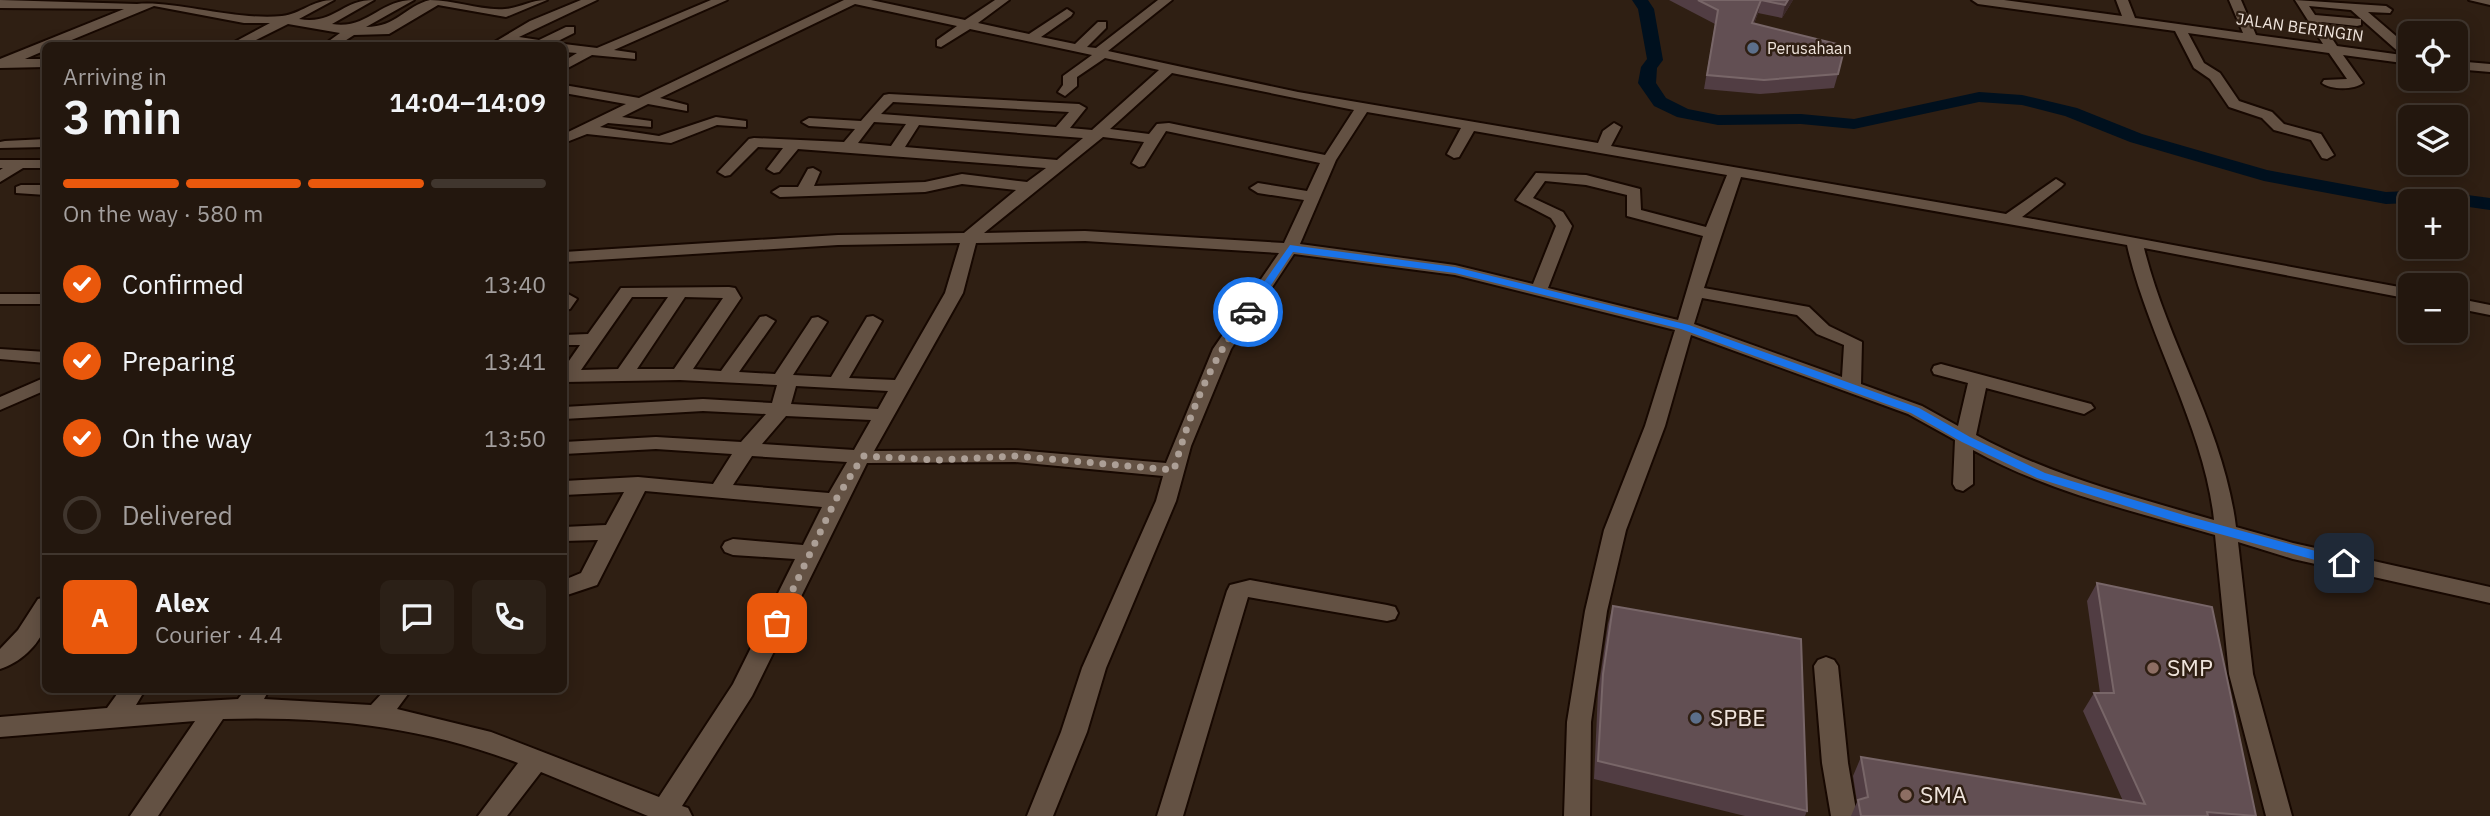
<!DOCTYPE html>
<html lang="en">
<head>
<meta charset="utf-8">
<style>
	body { margin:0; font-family:"IBM Plex Sans",sans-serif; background:#2b2017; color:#f1f3f6; height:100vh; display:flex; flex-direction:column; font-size:26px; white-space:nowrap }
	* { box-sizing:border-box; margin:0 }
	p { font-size:23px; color:#a39f9e }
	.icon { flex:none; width:38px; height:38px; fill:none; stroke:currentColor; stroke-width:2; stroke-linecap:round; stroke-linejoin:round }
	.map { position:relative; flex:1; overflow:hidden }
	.sheet { position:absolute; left:42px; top:42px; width:525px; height:651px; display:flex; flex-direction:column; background:#23170e; border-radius:10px; box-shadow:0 4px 18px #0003,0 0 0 2px #40362e }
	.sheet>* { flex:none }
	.buttons { position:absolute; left:2398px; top:21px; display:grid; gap:14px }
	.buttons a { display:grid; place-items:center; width:70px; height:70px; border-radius:10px; background:#23170e; box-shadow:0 4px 18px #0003,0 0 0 2px #40362e; font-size:35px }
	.pin { position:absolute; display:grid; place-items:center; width:60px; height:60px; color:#fff; margin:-30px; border-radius:14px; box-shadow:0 4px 10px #0006 }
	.courier { position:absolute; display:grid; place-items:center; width:70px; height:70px; margin:-35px; border:5px solid #1a73e8; border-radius:50%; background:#fff; color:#222; box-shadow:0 2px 9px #0007 }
	.head em { font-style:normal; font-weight:600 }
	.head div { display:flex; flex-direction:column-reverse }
	.head { display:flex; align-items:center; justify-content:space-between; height:119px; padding:0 21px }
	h1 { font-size:46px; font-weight:600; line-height:52px }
	.bar { display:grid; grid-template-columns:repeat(4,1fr); gap:10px 7px; align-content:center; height:84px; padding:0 21px }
	.bar i { height:9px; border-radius:5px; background:#40362e }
	.bar .on { background:#ea580c }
	.bar p { grid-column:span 4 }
	.line { display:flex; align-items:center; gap:18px; padding:0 21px; border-top:2px solid #40362e }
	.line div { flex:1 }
	.round { display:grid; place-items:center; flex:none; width:74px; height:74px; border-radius:10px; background:#2b2017 }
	ol { padding:0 21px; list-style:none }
	li { display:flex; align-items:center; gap:21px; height:77px }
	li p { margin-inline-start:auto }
	li .icon { padding:7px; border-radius:50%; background:#ea580c; color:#fff; stroke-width:4 }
	li:last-child { color:#a39f9e }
	li i { width:38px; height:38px; border:4px solid #40362e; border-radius:50% }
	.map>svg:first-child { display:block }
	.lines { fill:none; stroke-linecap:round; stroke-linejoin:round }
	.river { fill:#00101e; fill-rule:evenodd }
	.minor-casing { stroke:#170801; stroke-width:4 }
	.minor { fill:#635143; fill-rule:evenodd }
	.wall { fill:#513d43 }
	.shaded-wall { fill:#3c2929 }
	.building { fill:#624f53; stroke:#786668; stroke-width:2 }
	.route { fill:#1a73e8 }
	.done { stroke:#ac9f96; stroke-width:7; stroke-dasharray:0 12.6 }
	.service-dot { fill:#5c6f8a; stroke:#2f1f13; stroke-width:2.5 }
	.education-dot { fill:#8d6e63; stroke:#2f1f13; stroke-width:2.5 }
	.labels { text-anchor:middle; stroke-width:5; stroke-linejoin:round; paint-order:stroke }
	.far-street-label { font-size:16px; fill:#efe4dc; stroke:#2f1f13 }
	.far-poi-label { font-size:16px; fill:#efe4dc; stroke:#2f1f13; text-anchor:start }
	.near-poi-label { font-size:23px; fill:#efe4dc; stroke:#2f1f13; text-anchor:start }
</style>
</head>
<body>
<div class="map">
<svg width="2490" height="816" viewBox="0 0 2490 816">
	<rect width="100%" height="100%" fill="#2f1f13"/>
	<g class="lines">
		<path class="river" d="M1632,0H1648L1654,9L1663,60L1657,68L1656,83L1666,98L1688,109L1718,115L1801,114L1854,119L1979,92L2022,95L2077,108L2142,134L2267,170L2386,192L2430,190L2490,198V210L2455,205V201L2386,204L2264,181L2130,142L2065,116L2022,105L1979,102L1854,129L1801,124L1718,125L1677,117L1654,106L1638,83L1641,67L1647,59L1638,9Z"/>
		<defs>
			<path id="minor" d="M0,0L137,4C172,0 238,21 282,16C301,14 312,0 334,0L299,19C335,25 341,0 374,0L332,24C367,30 379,0 414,0L366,27C397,27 405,6 430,0C455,0 481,11 505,9C520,8 530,0 547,0L506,17L438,5L389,34L354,35L337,46H322L340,33L288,24L244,46H227L270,23H244L154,6L57,46H46V50L25,59H46V67L0,68V59L124,9L0,8Z
				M581,0H597L519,37L539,40L566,27H574V33L554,43L556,46H488L530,21Z
				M711,0H727L614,50L635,53V59L592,55L564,70V61L577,53L564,52V46L559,45L564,44L597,48Z
				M844,0H871L965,20L995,0H1009L978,23L1029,34L1067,9L1073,13L1071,16L1041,37L1075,44L1098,22H1106V28L1087,47L1096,48L1158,0H1172L1108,51L1298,92L1598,143L1603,131L1614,123L1621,127L1611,146L2006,214L2056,179L2064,184L2061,187L2022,217L2410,289V299L2144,248C2167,342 2224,429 2236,527L2293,543L2490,587V603L2293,559L2238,542L2253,674L2292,816H2266L2229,674L2215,535C2133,511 2048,492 1973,450V484L1963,491L1956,489L1953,484L1955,440L1908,414L1691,335L1665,426L1626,530L1607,611L1591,722L1590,816H1564L1567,722L1585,611L1604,530L1645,426L1675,330L1455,275L1294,254L1231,349L1191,446L1176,501L1106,668L1087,732L1053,816H1027L1061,732L1082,668L1156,501L1163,476L1015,462L867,463L752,696L682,806L688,808L692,816H648L541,772L507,816H478L518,763C422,726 325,716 223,719L158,816H130L195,721L0,737V717L107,708L120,690H145L136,705L238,699L245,690H269L264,699L371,705L385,690H411L397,709L491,732L659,797L733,684L795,559L733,555L725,552L722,547L725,542L733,539L803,545L822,507L645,491L597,585L564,596V580L581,573L598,540L564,541V527L606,525L624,492L564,495V481L638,477L713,484L732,454L656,449L564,454V442L656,437L741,442L766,414L703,411L564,419V407L703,399L772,403L777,385L680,380L564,382V368L580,345H564V335L588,334L621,288L729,287L735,288L741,298L693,369L721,371L760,317L766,316L775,321L739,372L775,374L812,318L818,317L827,322L793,375L831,377L867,317L873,316L882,321L849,378L895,380L945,293L960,243L838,245L564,262V252L838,235L964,233L1016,190L962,184L925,192L780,197L772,192L780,187H798L808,169L813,168L820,172L814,186L925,182L962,174L1027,182L1046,168L798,149L779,172L774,173L767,169L783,148L758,147L730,175L725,176L718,172L749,139L754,138L844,142L855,129L809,126L802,122L809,118L861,121L884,95L889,94L1079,104L1086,108L1070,128L1092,130L1159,70L1105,58L1077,77V86L1065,96L1058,92L1063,85V76L1092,55L970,29L941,47L937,46V40L957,26L855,4L660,98L687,105V111L648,104L622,117L651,121V127L608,123L600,127L659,136L716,117L746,121V127L717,125L671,143L587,134L564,143V134L626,104L564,93V85L639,98ZM1172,73L1354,110L1325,155L1169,123L1157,124L1149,134L1110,129ZM893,102L1069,112L1056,127L881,114ZM1367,112L1461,128L1447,154L1454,158L1459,157L1474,131L1727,175L1706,227L1641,210L1640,189L1586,175L1536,173L1516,200L1551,218L1556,226L1533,284L1455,265L1300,244L1336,160ZM874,122L906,124L891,146L858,143ZM919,125L1083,138L1057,160L905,147ZM1166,131L1320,163L1307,191L1258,183L1250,188L1258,193L1304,200L1284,243L1085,231L984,233L1103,137L1144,142L1132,163L1139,167L1144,166ZM1741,177L2127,245C2147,335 2205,430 2214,520C2131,496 2052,476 1976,435L1986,388L2084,414L2094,408L2091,404L1941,364L1934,366L1932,370L1934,374L1968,383L1958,426L1922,406L1861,384L1862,342L1829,326L1809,307L1704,288ZM1545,181L1586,185L1627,195V216L1703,236L1678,320L1548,288L1572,226L1563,212L1533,198ZM1085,241L1279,253L1213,349L1166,463L1015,450L874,451L963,293L976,243ZM632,297H668L618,369L581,370ZM685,297L723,298L674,369H637ZM1702,298L1797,315L1817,334L1844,345L1842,377L1694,324ZM796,386L888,391L878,409L791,404ZM786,416L871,420L854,450L762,444ZM752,456L847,462L829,493L733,485Z
				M1972,0H2004L2122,16L2116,0H2128L2135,18L2243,33L2229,0H2241L2256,35L2323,44L2295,0L2386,6L2392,10L2390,13L2368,12L2410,48V64L2343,55L2363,83C2354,90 2331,90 2322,83L2324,80L2347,79L2329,53L2188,33L2204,63L2220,73L2239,101L2272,112L2284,124L2321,134L2334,155L2327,159L2322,158L2311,140L2274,130L2262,118L2229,107L2210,79L2194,68L2175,31L1978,4ZM2309,6L2351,10L2402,55L2337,46L2321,22L2357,26L2361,25V19L2315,15Z
				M2469,0H2490V5Z
				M2455,61L2490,64V72L2455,69Z
				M46,139V147L0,148V142L5,141Z
				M0,160H46V168H23L0,182V170L3,168H0Z
				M21,185H46V195L16,193V187Z
				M0,294H46V304H0Z
				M568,294L577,299L570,309L564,310V295Z
				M2455,298L2490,305V315L2455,308Z
				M0,349L46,352V363L0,359Z
				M46,377V390L0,410V397Z
				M1250,580L1387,605L1395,607L1398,613L1395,619L1387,621L1248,597L1183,816H1157L1227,591L1230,585Z
				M46,597C46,606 48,618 45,626C39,646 19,663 0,669V649L18,630L38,599Z
				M1826,657L1834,660L1838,666L1848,763L1857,816H1831L1822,763L1814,666L1818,660Z"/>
		</defs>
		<use href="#minor" class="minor-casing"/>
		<use href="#minor" class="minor"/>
	</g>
	<path class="wall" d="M1669,0H1793L1782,18L1758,13L1754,24L1838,74L1834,88L1760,94L1704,89L1715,24Z
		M2097,583L2256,816H1851L1857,802L1853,776L1861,757L2123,801L2083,711L2094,693H2100L2087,601Z
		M1613,606L1807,811L1805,816H1745L1594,779L1598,692L1608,624Z"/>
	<path class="shaded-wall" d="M1761,0L1758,13L1749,37L1752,23Z
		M1788,0H1793L1782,18L1785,5Z"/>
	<path class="building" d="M1698,0H1788L1785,5L1761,0L1752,23L1845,46L1838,74L1764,80L1707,75L1718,10Z
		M2097,583L2212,607L2256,816L2207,812L2208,816H1861L1858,800L1868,797L1861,757L2145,804L2094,693H2114Z
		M1613,606L1801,639L1807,811L1598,761L1603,674Z"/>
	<path class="route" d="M1290,245L1455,267L1689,325L1919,408L1970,437L2045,473L2187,516L2349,560L2351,563L2344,568L2180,523L2037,478L1962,442L1911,413L1681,329L1455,273L1293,252L1252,314H1245L1243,312Z"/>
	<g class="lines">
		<path class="done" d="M777,623L835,501L863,456L938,460L1016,456L1174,470C1189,415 1212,356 1248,312"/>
	</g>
	<g class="service-dot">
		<circle cx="1753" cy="48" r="7"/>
		<circle cx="1696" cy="718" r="7"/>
	</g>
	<g class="education-dot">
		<circle cx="2153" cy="668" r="7"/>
		<circle cx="1906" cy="795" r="7"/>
	</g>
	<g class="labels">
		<g class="far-street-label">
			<text transform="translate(2300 27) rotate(8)" y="6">JALAN BERINGIN</text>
		</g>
		<g class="far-poi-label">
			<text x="1767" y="54">Perusahaan</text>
		</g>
		<g class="near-poi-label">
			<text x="2167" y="676">SMP</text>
			<text x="1710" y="726">SPBE</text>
			<text x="1920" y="803">SMA</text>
		</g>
	</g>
</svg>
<div class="buttons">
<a><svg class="icon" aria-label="locate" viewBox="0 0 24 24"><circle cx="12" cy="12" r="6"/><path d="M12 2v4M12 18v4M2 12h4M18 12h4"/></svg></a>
<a><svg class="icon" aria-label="layers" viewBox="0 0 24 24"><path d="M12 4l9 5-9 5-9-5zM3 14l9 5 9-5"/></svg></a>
<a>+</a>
<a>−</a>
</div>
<div class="pin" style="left:777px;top:623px;background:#ea580c"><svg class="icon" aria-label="bag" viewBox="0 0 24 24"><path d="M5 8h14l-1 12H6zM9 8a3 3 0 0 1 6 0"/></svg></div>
<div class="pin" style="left:2344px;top:563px;background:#1f2937"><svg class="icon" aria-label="home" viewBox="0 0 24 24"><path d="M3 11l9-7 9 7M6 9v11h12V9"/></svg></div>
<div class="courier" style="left:1248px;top:312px"><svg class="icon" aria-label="car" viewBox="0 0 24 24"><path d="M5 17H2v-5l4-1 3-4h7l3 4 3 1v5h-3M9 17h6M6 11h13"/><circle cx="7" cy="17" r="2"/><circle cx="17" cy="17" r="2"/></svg></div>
<section class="sheet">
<div class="head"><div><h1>3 min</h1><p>Arriving in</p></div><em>14:04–14:09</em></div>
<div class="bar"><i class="on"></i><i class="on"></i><i class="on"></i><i></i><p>On the way · 580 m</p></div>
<ol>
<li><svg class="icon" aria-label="check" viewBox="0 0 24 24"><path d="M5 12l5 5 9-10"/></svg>Confirmed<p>13:40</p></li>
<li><svg class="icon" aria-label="check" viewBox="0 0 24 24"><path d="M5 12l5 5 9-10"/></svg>Preparing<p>13:41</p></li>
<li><svg class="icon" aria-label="check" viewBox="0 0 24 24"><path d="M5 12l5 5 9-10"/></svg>On the way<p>13:50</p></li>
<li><i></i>Delivered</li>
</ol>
<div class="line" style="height:126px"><b class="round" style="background:#ea580c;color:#fff">A</b><div><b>Alex</b><p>Courier · 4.4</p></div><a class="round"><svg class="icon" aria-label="chat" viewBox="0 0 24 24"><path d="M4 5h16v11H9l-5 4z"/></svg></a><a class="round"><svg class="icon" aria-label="phone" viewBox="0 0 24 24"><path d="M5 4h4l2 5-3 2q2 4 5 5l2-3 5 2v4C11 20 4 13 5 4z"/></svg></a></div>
</section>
</div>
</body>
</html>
